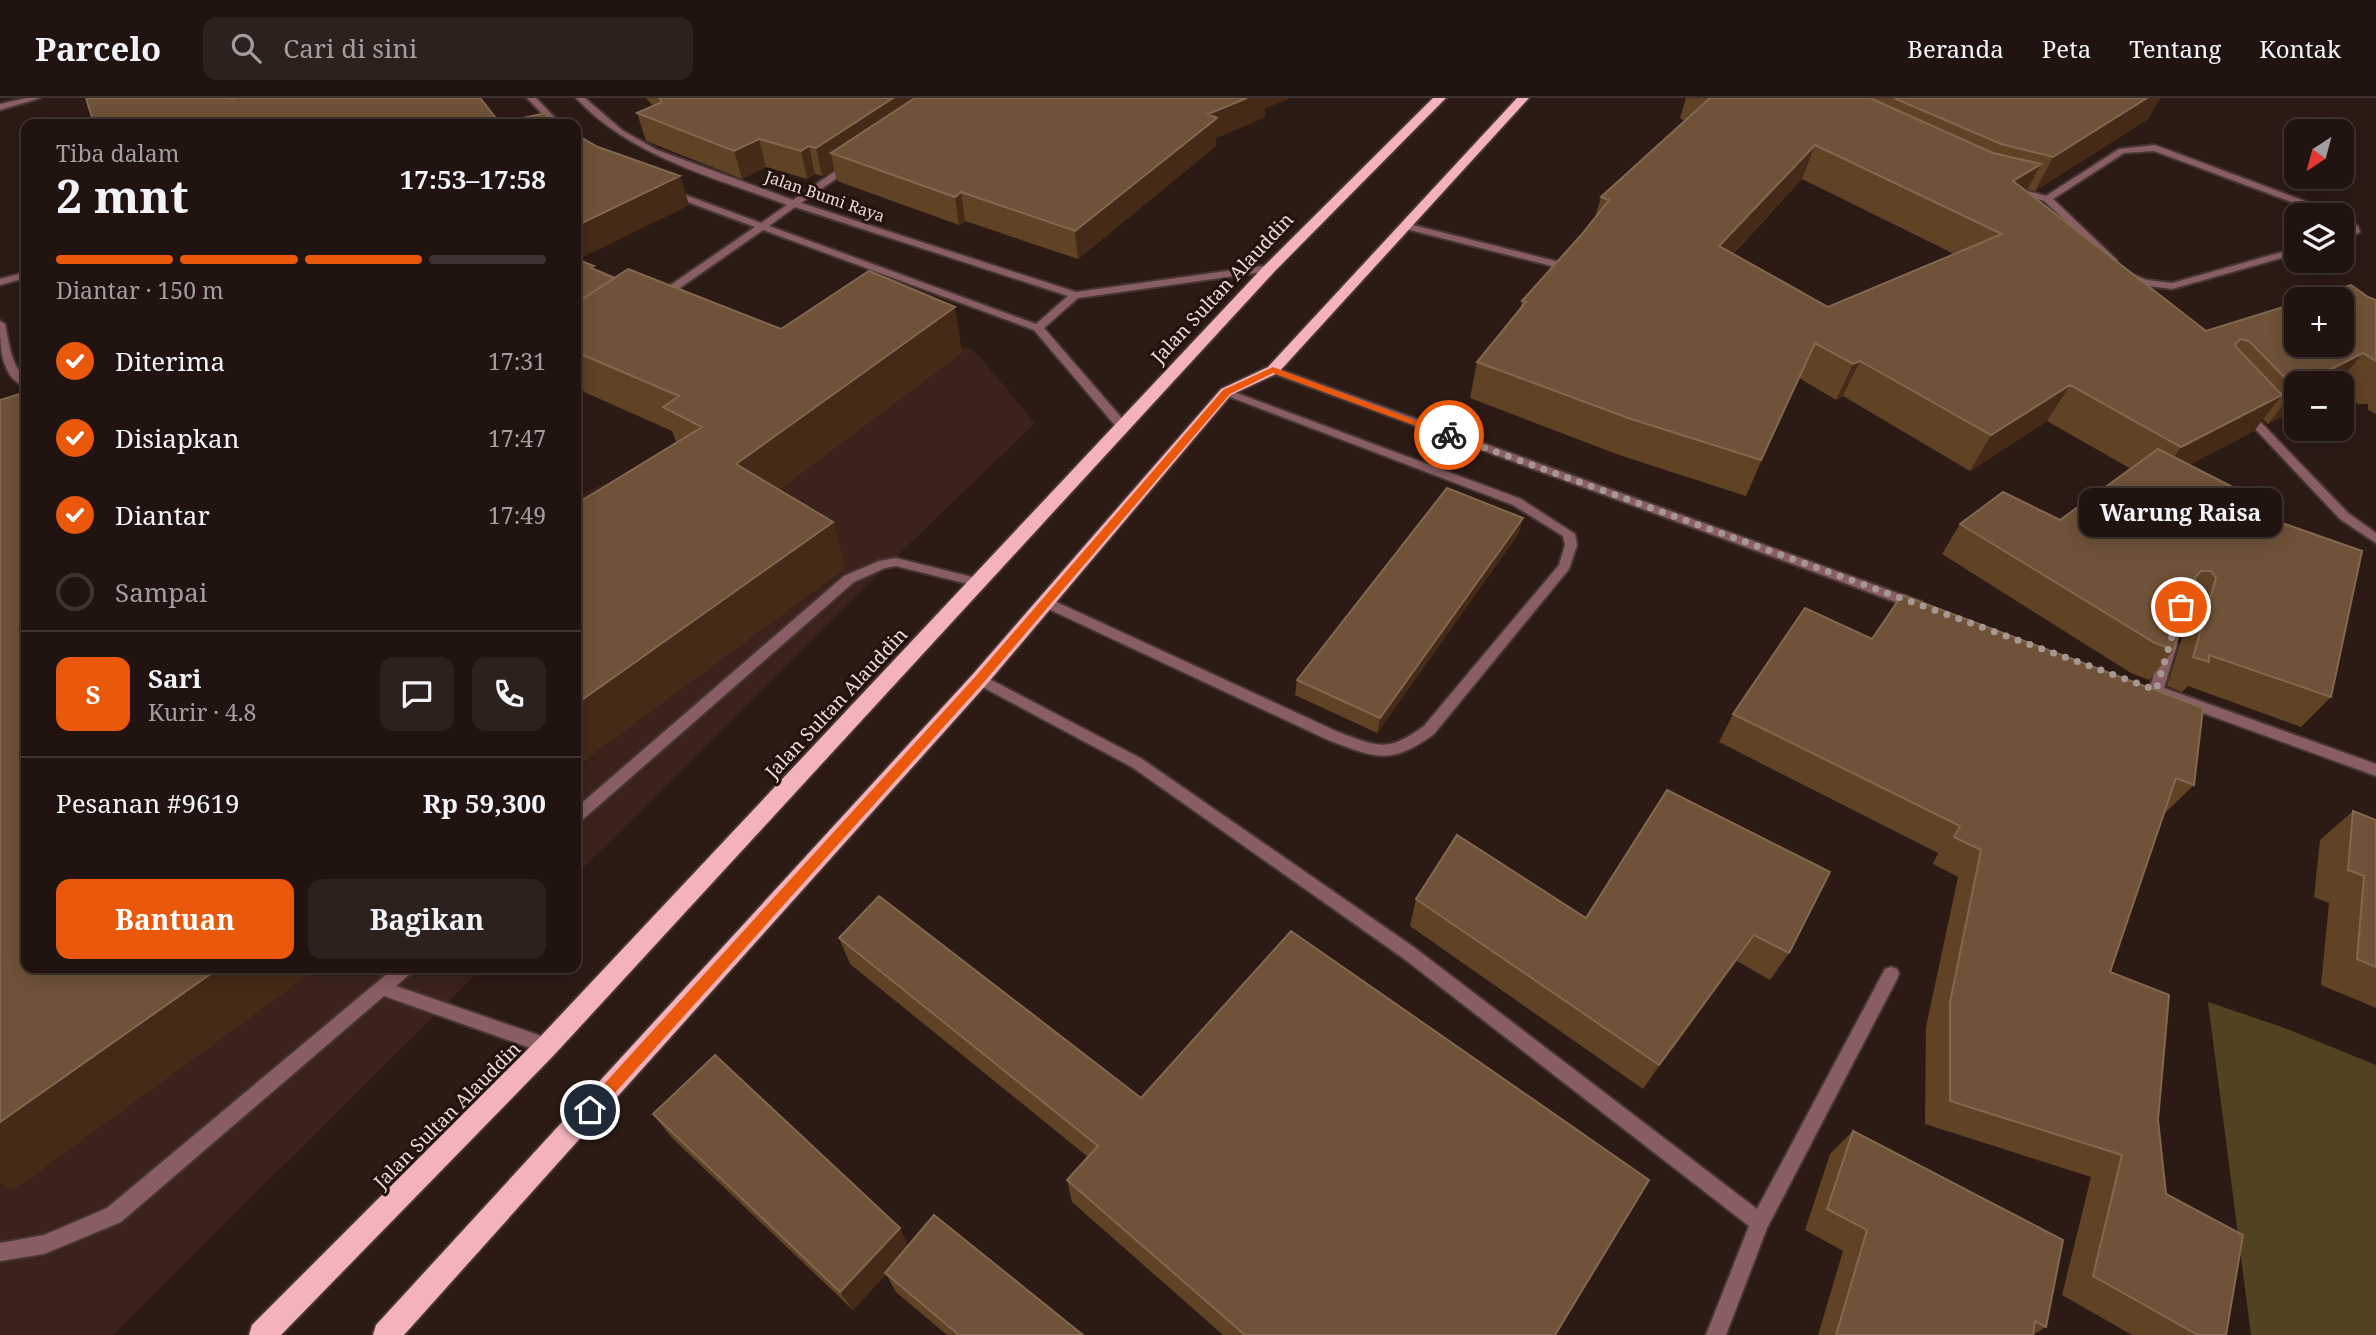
<!DOCTYPE html>
<html lang="id">
<head>
<meta charset="utf-8">
<style>
	body { margin:0; font-family:"Noto Serif",serif; background:#2d211e; color:#f1f3f6; height:100vh; display:flex; flex-direction:column; font-size:26px; white-space:nowrap }
	* { box-sizing:border-box; margin:0 }
	p { font-size:23px; color:#a29e9f }
	.icon { flex:none; width:38px; height:38px; fill:none; stroke:currentColor; stroke-width:2; stroke-linecap:round; stroke-linejoin:round }
	.map { position:relative; flex:1; overflow:hidden }
	.panel { position:absolute; left:21px; top:21px; width:560px; height:854px; display:flex; flex-direction:column; background:#211410; border-radius:14px; box-shadow:0 4px 18px #0003,0 0 0 2px #3e3330 }
	.panel>* { flex:none }
	.needle { width:46px; rotate:216deg }
	.tools { position:absolute; left:2284px; top:21px; display:grid; gap:14px }
	.tools a { display:grid; place-items:center; width:70px; height:70px; border-radius:14px; background:#211410; box-shadow:0 4px 18px #0003,0 0 0 2px #3e3330; font-size:35px }
	.pin { position:absolute; display:grid; place-items:center; width:60px; height:60px; color:#fff; margin:-30px; border:4px solid #fff; border-radius:50%; box-shadow:0 2px 7px #0007 }
	.courier { position:absolute; display:grid; place-items:center; width:70px; height:70px; margin:-35px; border:5px solid #ea580c; border-radius:50%; background:#fff; color:#222; box-shadow:0 2px 9px #0007 }
	.bubble { position:absolute; height:49px; border-radius:14px; background:#211410; box-shadow:0 4px 18px #0003,0 0 0 2px #3e3330; font-size:23px; font-weight:700; line-height:49px; text-align:center }
	.head em { font-style:normal; font-weight:700 }
	.head div { display:flex; flex-direction:column-reverse }
	.head { display:flex; align-items:center; justify-content:space-between; height:119px; padding:0 35px }
	h1 { font-size:46px; font-weight:700; line-height:52px }
	.bar { display:grid; grid-template-columns:repeat(4,1fr); gap:10px 7px; align-content:center; height:84px; padding:0 35px }
	.bar i { height:9px; border-radius:5px; background:#3e3330 }
	.bar .current { background:#ea580c }
	.bar p { grid-column:span 4 }
	.line { display:flex; align-items:center; gap:18px; padding:0 35px; border-top:2px solid #3e3330 }
	.line div { flex:1 }
	.round { display:grid; place-items:center; flex:none; width:74px; height:74px; border-radius:14px; background:#2d211e }
	ol { padding:0 35px; list-style:none }
	li { display:flex; align-items:center; gap:21px; height:77px }
	li p { margin-inline-start:auto }
	li .icon { padding:7px; border-radius:50%; background:#ea580c; color:#fff; stroke-width:4 }
	li:last-child { color:#a29e9f }
	li i { width:38px; height:38px; border:4px solid #3e3330; border-radius:50% }
	.action { display:flex; gap:14px; margin-top:auto; padding:14px 35px }
	.action a { flex:1; height:80px; border-radius:14px; background:#ea580c; color:#fff; font-size:28px; font-weight:700; line-height:80px; text-align:center }
	.action a+a { background:#2d211e; color:#f1f3f6 }
	header { display:flex; align-items:center; gap:42px; box-sizing:border-box; height:98px; padding:0 35px; background:#211410; border-bottom:2px solid #3e3330 }
	header strong { font-size:33px }
	nav { display:flex; gap:38px; margin-inline-start:auto; font-size:24px }
	.search { width:490px; height:63px; background:#2d211e; display:flex; align-items:center; gap:18px; box-sizing:border-box; padding:0 24px; border-radius:14px; color:#a29e9f; font-size:26px }
	.map>svg:first-child { display:block }
	.built { fill:#3b231c }
	.green { fill:#514321 }
	.lines { fill:none; stroke-linecap:round; stroke-linejoin:round }
	.service-casing { stroke:#463530; stroke-width:4 }
	.minor-casing { stroke:#463530; stroke-width:4 }
	.trunk-casing { stroke:#463530; stroke-width:4 }
	.service { fill:#885e64; fill-rule:evenodd }
	.minor { fill:#885e64; fill-rule:evenodd }
	.trunk { fill:#f4b3bc; fill-rule:evenodd }
	.wall { fill:#604225; fill-rule:evenodd }
	.shaded-wall { fill:#452b17 }
	.building { fill:#6f5238; stroke:#826851; stroke-width:2; fill-rule:evenodd }
	.route { fill:#ea580c }
	.done { stroke:#a69793; stroke-width:7; stroke-dasharray:0 12.6 }
	.labels { text-anchor:middle; stroke-width:6; stroke-linejoin:round; paint-order:stroke }
	.far-street-label { font-size:16px; fill:#e8dbd7; stroke:#22110c }
	.street-label { font-size:19px; fill:#e8dbd7; stroke:#22110c }
</style>
</head>
<body>
<header>
<strong>Parcelo</strong>
<div class="search"><svg class="icon" aria-label="search" viewBox="0 0 24 24"><circle cx="10" cy="10" r="6"/><path d="M15 15l6 6"/></svg>Cari di sini</div>
<nav><a>Beranda</a><a>Peta</a><a>Tentang</a><a>Kontak</a></nav>
</header>
<div class="map">
<svg width="2376" height="1237" viewBox="0 0 2376 1237">
	<rect width="100%" height="100%" fill="#2c1a15"/>
	<path class="built" d="M863,217L975,253L1035,325L867,487L576,777V397L662,365Z
		M0,617L26,870H482L113,1237H0Z"/>
	<path class="green" d="M2208,904L2282,929L2376,967V1237H2251Z"/>
	<g class="lines">
		<defs>
			<path id="service" d="M2155,47L2337,115L2339,117H2326L2154,53L2124,55L2053,101L2117,162V166L2114,167L2044,103L2009,92L2014,89L2046,98L2119,51Z
				M2342,118L2358,128L2360,134L2342,143V137L2350,131L2342,125Z
				M1405,125L1571,167L1572,169L1567,172L1402,130L1400,128Z
				M2296,150V156L2172,191L2141,187L2124,178L2129,175L2147,182L2172,185Z
				M1226,291L1521,401L1575,436L1577,447L1569,471L1434,636C1390,668 1376,660 1328,642L1042,508L1041,505L1042,502H1052L1338,634C1379,649 1387,655 1424,628L1559,467L1565,447L1563,438L1513,407L1222,296V292Z
				M980,576L1142,661L1415,850L1417,855L1415,860L1409,862L1403,860L1132,669L975,585L973,581L975,577Z"/>
			<path id="minor" d="M26,0H40L0,12V6Z
				M228,0H236L248,26H240Z
				M527,0H536L561,26H552Z
				M576,0H585L622,32L657,52L793,102L847,65H853V69L801,105L1076,194L1270,167L1275,170L1270,173L1078,200L1044,230L1127,326V332H1119L1034,232L763,132L664,201H656V197L755,129L666,96V92H672L761,125L787,107C713,79 631,59 576,0ZM795,109L1068,198L1036,226L769,128Z
				M26,174V180L0,187V181Z
				M0,223L5,226C9,245 11,267 26,281V289C0,280 0,246 0,223Z
				M1273,269L1922,504L1923,507L1917,512L1912,510L1269,274V270Z
				M2247,313L2251,314L2348,415L2376,435V445L2340,421L2243,318V314Z
				M896,460L976,480L982,484L976,488L896,468L885,470L854,484L581,723L576,725V710L844,478L879,463Z
				M2170,542L2177,547L2164,590L2376,666V678L2151,596L2149,592L2163,547Z
				M1409,848L1415,850L1757,1111L1885,871L1891,869L1897,871L1899,876L1897,881L1767,1130L1726,1237H1706L1749,1128L1403,860L1401,855L1403,850Z
				M394,870H413L411,875L396,888L553,942L555,948L553,954L547,956L384,898L121,1124L44,1156L0,1163V1145L44,1137L107,1110Z"/>
			<path id="trunk" d="M1433,0H1446L1275,173L555,956L281,1237H249L252,1227L539,940L1265,167Z
				M1517,0H1529L1278,275L1231,297L987,586L404,1237H373L376,1227L973,576L1221,291L1268,269Z"/>
		</defs>
		<use href="#service" class="service-casing"/>
		<use href="#minor" class="minor-casing"/>
		<use href="#trunk" class="trunk-casing"/>
		<use href="#service" class="service"/>
		<use href="#minor" class="minor"/>
		<use href="#trunk" class="trunk"/>
	</g>
	<path class="wall" d="M646,0H1288V1L1265,10V19L1216,40V48L1078,161L965,123L959,127L837,83L834,71L822,78L815,76L807,81L766,69L742,81L646,43L637,15L653,8Z
		M1686,0H2160L2148,21L2035,93L2028,91L2026,94L2206,233L2368,199L2375,202L2376,201V316L2368,312V306H2358L2342,296V285H2296V311L2268,326L2263,321L2254,333L2189,367L2260,403L2251,414L2331,599L2301,629L2188,588L2182,594L2167,588L2191,510L2188,506L2174,552L2149,582L2131,575L1942,456L1960,426L2060,422L2131,371L2047,323L1970,373L1843,298L1836,302L1799,280L1746,398L1619,357L1470,300L1477,264L1520,211L1522,203L1582,136L1595,119L1601,99L1685,23L1680,20ZM1802,81L1954,156L1828,209L1733,156Z
		M576,45L598,49L680,78L689,107L576,162L595,172L615,180L781,231L962,254L778,392L833,424L845,470L576,668V406L676,344L672,333L584,294L576,274Z
		M1519,435L1377,635L1295,597L1297,582Z
		M1805,510L2194,687L2166,714H2164L2110,874L2158,1022L2166,1096L2226,1237H2132L2062,1197L2091,1079L1925,1026L1926,929L1958,779L1933,766L1938,755L1719,644L1733,616Z
		M1667,692L1789,855L1770,882L1737,863L1643,991L1410,828L1416,801L1586,820Z
		M2353,713L2376,722V910L2321,887L2329,805L2314,799L2320,742Z
		M839,840L1141,1000L1555,1237H1223L1072,1104L1067,1082L1088,1059L850,866Z
		M653,1016L908,1147L1083,1237H947L896,1194L886,1176L853,1212L671,1039Z
		M1853,1033L2046,1229L2033,1237H1818L1843,1153L1805,1132L1830,1056Z"/>
	<path class="shaded-wall" d="M893,0H928L831,55L834,71L822,78L816,50Z
		M1247,0H1288V1L1265,10V19L1216,40V48L1078,161L1075,133L1208,16Z
		M2147,0H2160L2148,21L2035,93L2053,59Z
		M759,41L766,69L742,81L734,53Z
		M1815,47L1802,81L1707,183L1719,148Z
		M809,48L815,76L807,81L801,53Z
		M2041,66L2023,100L2013,83Z
		M680,78L689,107L576,162V128Z
		M961,94L965,123L959,127L955,99Z
		M955,209L962,254L751,412L736,366Z
		M1815,245L1799,280L1746,398L1761,362Z
		M2363,255L2338,285H2304Z
		M1860,263L1843,298L1836,302L1853,266Z
		M2070,287L2047,323L1970,373L1991,337Z
		M2296,290V311L2268,326Z
		M2282,297L2254,333L2155,385L2181,349Z
		M1523,420L1519,435L1377,635L1380,620Z
		M833,424L845,470L576,668V606Z
		M1754,837L1737,863L1643,991L1659,967Z
		M219,870H318L14,1092L0,1085V1024Z
		M900,1130L910,1151L853,1212L840,1194Z"/>
	<path class="building" d="M86,0H224L233,1L234,0H480L500,25L545,15L555,26H94Z
		M659,0H893L816,50L809,48L801,53L759,41L734,53L637,15L662,4Z
		M915,0H1247L1208,16L1217,20L1075,133L961,94L955,99L831,55Z
		M1710,0H1870L1993,55L2041,66L2013,83L2206,233L2296,205V247H2342V201H2307L2351,187L2368,199L2376,202V263L2363,255L2304,285H2296L2295,290L2249,243L2241,241L2235,246L2237,250L2282,297L2181,349L2070,287L1991,337L1860,263L1853,266L1815,245L1761,362L1631,321L1477,264L1526,204L1522,203L1582,136L1609,102L1601,99ZM1815,47L2002,136L1828,209L1719,148Z
		M1894,0H2147L2053,59L2001,46Z
		M584,41L598,49L680,78L576,128V45Z
		M576,161L594,168L591,170L615,180L576,205Z
		M628,171L781,231L869,173L955,209L736,366L833,424L576,606V406L702,329L663,309L679,298L576,254V205Z
		M26,294V870H219L0,1024V302Z
		M2158,351L2260,403L2248,413L2362,453L2331,599L2209,557V564L2193,559L2216,480L2211,473H2201L2196,478L2174,552L2155,545L1960,426L2003,394L2060,422Z
		M1447,390L1523,420L1380,620L1297,582Z
		M1902,497L2203,610L2194,687L2176,680L2110,874L2169,897L2158,1022L2166,1096L2243,1137L2226,1237H2198L2093,1178L2122,1057L1950,1003V904L1981,752L1954,739L1960,728L1733,616L1805,510L1872,541Z
		M1667,692L1830,774L1789,855L1754,837L1659,967L1416,801L1457,737L1586,820Z
		M2353,713L2376,722V869L2357,861L2364,778L2348,772Z
		M879,798L1141,1000L1291,833L1649,1082L1555,1237H1245L1067,1082L1098,1048L839,840Z
		M715,957L900,1130L840,1194L653,1016Z
		M1853,1033L2063,1142L2046,1229L2035,1223L2033,1237H1836L1867,1132L1827,1111Z
		M934,1117L1083,1237H959L885,1175Z"/>
	<path class="route" d="M1273,269L1454,337L1446,339L1273,275L1230,296L984,584L595,1017H585V1007L976,578L1223,292Z"/>
	<g class="lines">
		<path class="done" d="M1449,337L2156,592L2181,509"/>
	</g>
	<g class="labels">
		<g class="far-street-label">
			<text transform="translate(825 98) rotate(19)" y="6">Jalan Bumi Raya</text>
		</g>
		<g class="street-label">
			<text transform="translate(1222 190) rotate(-47)" y="7">Jalan Sultan Alauddin</text>
			<text transform="translate(836 605) rotate(-47)" y="7">Jalan Sultan Alauddin</text>
			<text transform="translate(447 1017) rotate(-45)" y="7">Jalan Sultan Alauddin</text>
		</g>
	</g>
</svg>
<div class="tools">
<a><svg class="needle" viewBox="-14 -14 28 28"><path d="M0-13l5 13h-10z" fill="#e53935"/><path d="M0 13l5-13h-10z" fill="#a29e9f"/></svg></a>
<a><svg class="icon" aria-label="layers" viewBox="0 0 24 24"><path d="M12 4l9 5-9 5-9-5zM3 14l9 5 9-5"/></svg></a>
<a>+</a>
<a>−</a>
</div>
<div class="pin" style="left:2181px;top:509px;background:#ea580c"><svg class="icon" aria-label="bag" viewBox="0 0 24 24"><path d="M5 8h14l-1 12H6zM9 8a3 3 0 0 1 6 0"/></svg></div>
<div class="pin" style="left:590px;top:1012px;background:#1f2937"><svg class="icon" aria-label="home" viewBox="0 0 24 24"><path d="M3 11l9-7 9 7M6 9v11h12V9"/></svg></div>
<div class="courier" style="left:1449px;top:337px"><svg class="icon" aria-label="bike" viewBox="0 0 24 24"><circle cx="6" cy="16" r="4"/><circle cx="18" cy="16" r="4"/><path d="M6 16l4-8h5l3 8M10 8l3 8H6M13 5h3"/></svg></div>
<div class="bubble" style="left:2079px;top:390px;width:203px">Warung Raisa</div>
<section class="panel">
<div class="head"><div><h1>2 mnt</h1><p>Tiba dalam</p></div><em>17:53–17:58</em></div>
<div class="bar"><i class="current"></i><i class="current"></i><i class="current"></i><i></i><p>Diantar · 150 m</p></div>
<ol>
<li><svg class="icon" aria-label="check" viewBox="0 0 24 24"><path d="M5 12l5 5 9-10"/></svg>Diterima<p>17:31</p></li>
<li><svg class="icon" aria-label="check" viewBox="0 0 24 24"><path d="M5 12l5 5 9-10"/></svg>Disiapkan<p>17:47</p></li>
<li><svg class="icon" aria-label="check" viewBox="0 0 24 24"><path d="M5 12l5 5 9-10"/></svg>Diantar<p>17:49</p></li>
<li><i></i>Sampai</li>
</ol>
<div class="line" style="height:126px"><b class="round" style="background:#ea580c;color:#fff">S</b><div><b>Sari</b><p>Kurir · 4.8</p></div><a class="round"><svg class="icon" aria-label="chat" viewBox="0 0 24 24"><path d="M4 5h16v11H9l-5 4z"/></svg></a><a class="round"><svg class="icon" aria-label="phone" viewBox="0 0 24 24"><path d="M5 4h4l2 5-3 2q2 4 5 5l2-3 5 2v4C11 20 4 13 5 4z"/></svg></a></div>
<div class="line" style="height:91px"><div>Pesanan #9619</div><b>Rp 59,300</b></div>
<div class="action"><a>Bantuan</a><a>Bagikan</a></div>
</section>
</div>
</body>
</html>
